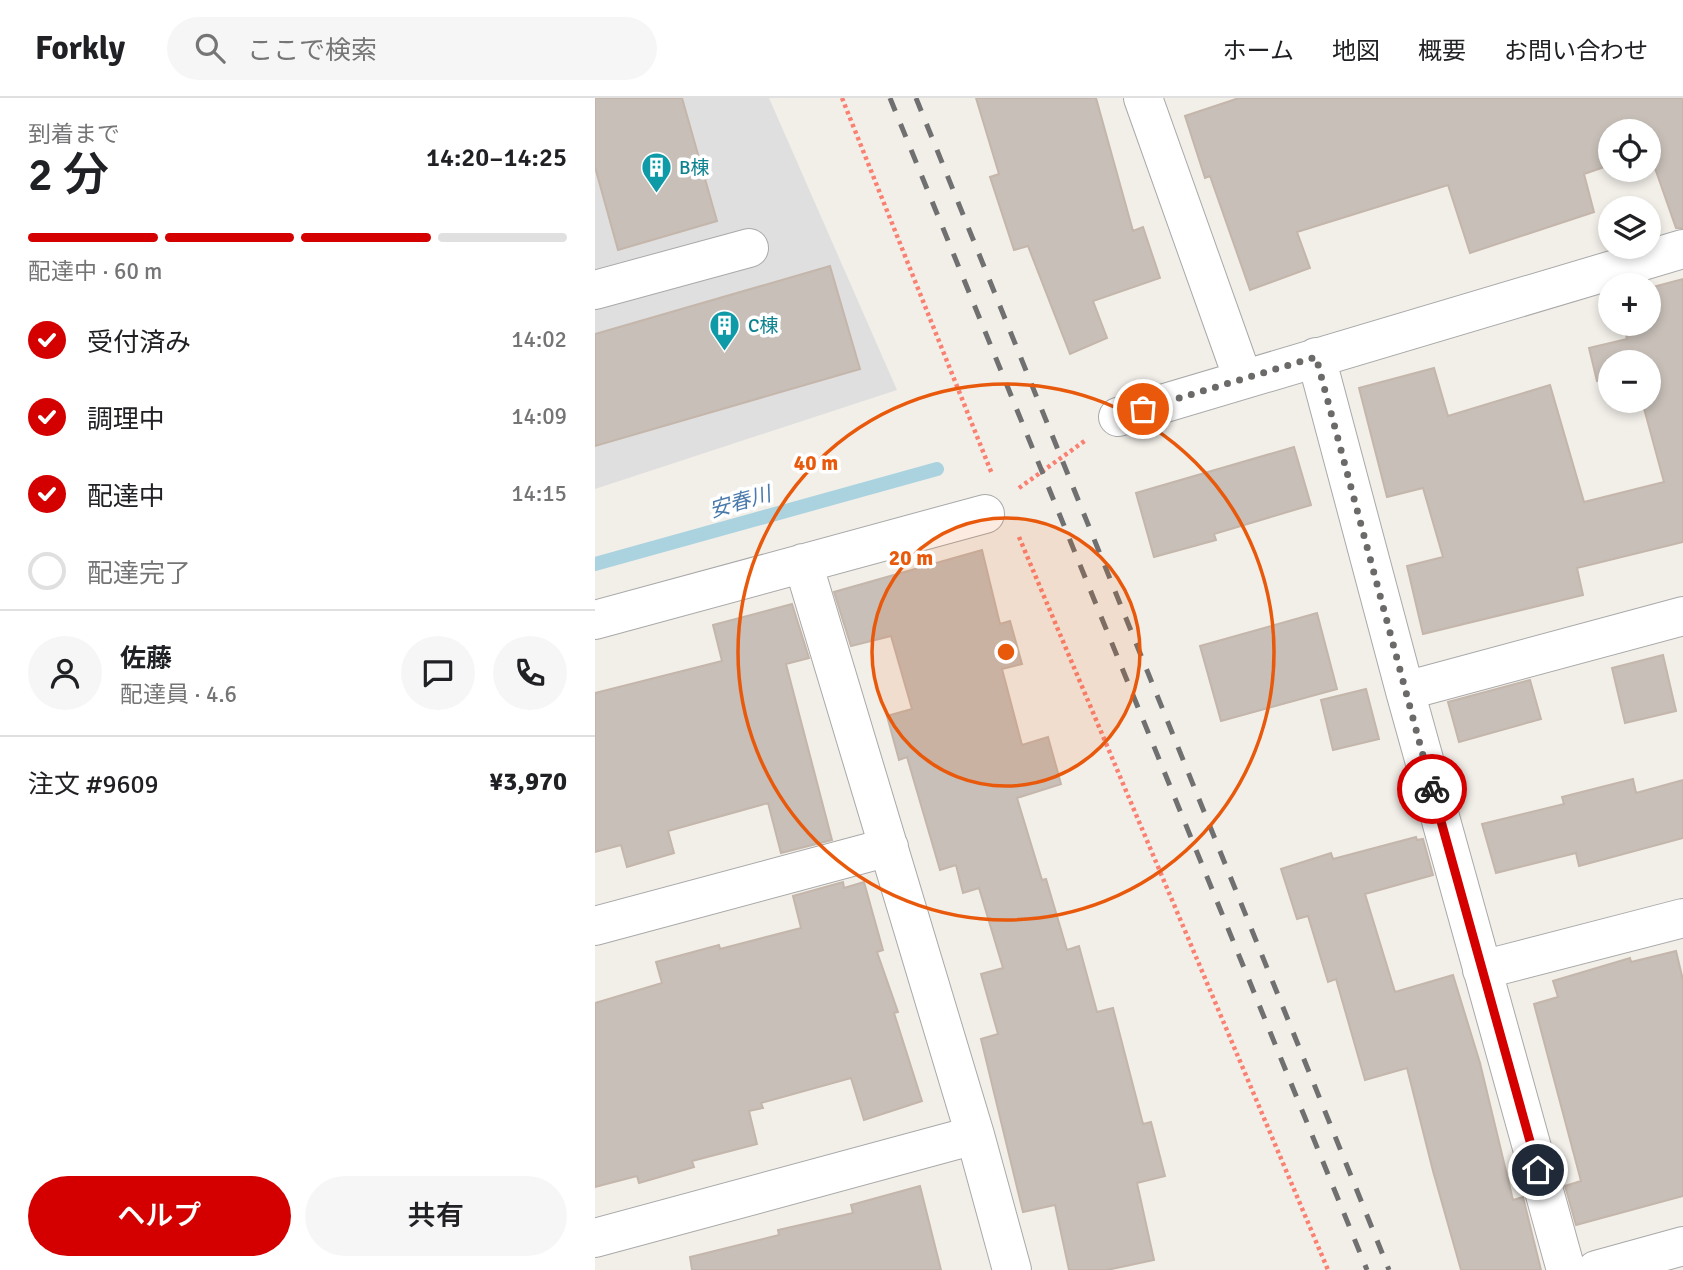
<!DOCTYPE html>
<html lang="ja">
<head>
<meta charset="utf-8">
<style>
	body { margin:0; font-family:Signika,"Noto Sans JP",sans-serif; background:#f6f6f6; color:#202124; height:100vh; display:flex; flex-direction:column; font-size:26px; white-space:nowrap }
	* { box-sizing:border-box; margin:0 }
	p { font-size:23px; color:#757577 }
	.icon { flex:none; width:38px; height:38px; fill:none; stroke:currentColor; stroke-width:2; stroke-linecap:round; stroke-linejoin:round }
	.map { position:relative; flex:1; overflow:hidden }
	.drawer { display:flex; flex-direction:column; background:#fff; width:595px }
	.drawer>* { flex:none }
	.tools { position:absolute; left:1003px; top:21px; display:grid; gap:14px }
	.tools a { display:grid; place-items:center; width:63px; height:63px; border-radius:50%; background:#fff; box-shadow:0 4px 10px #0003; font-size:35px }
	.pin { position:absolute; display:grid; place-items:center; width:60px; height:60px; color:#fff; margin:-30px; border:4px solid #fff; border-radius:50%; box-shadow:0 2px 7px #0007 }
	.courier { position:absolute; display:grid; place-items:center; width:70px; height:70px; margin:-35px; border:5px solid #d40000; border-radius:50%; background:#fff; color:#222; box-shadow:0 2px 9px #0007 }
	.head em { font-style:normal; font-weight:600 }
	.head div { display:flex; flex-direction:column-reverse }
	.head { display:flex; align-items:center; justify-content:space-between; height:119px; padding:0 28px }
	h1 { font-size:46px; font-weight:600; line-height:52px }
	.bar { display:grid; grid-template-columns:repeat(4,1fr); gap:10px 7px; align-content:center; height:84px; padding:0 28px }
	.bar i { height:9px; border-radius:5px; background:#e0e0e0 }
	.bar .current { background:#d40000 }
	.bar p { grid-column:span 4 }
	.line { display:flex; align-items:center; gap:18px; padding:0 28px; border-top:2px solid #e0e0e0 }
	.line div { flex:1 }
	.round { display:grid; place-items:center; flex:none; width:74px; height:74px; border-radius:37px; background:#f6f6f6 }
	ol { padding:0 28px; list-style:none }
	li { display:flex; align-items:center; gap:21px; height:77px }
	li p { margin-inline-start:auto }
	li .icon { padding:7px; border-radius:50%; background:#d40000; color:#fff; stroke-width:4 }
	li:last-child { color:#757577 }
	li i { width:38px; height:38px; border:4px solid #e0e0e0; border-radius:50% }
	.button { display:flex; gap:14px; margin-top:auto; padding:14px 28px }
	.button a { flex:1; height:80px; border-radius:42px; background:#d40000; color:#fff; font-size:28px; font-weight:600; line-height:80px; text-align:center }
	.button a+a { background:#f6f6f6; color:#202124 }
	header { display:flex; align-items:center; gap:42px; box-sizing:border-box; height:98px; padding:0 35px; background:#fff; border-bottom:2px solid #e0e0e0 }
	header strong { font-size:33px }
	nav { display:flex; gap:38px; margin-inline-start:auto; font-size:24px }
	.search { width:490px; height:63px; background:#f6f6f6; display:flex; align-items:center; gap:18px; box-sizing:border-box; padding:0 24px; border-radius:38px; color:#757577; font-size:26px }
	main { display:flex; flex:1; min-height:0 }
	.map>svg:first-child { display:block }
	.residential { fill:#e0dfdf }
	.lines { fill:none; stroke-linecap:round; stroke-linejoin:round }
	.stream { stroke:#aad3df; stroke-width:14 }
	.building { fill:#c7bfb8; stroke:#c4b6ab; stroke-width:2 }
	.minor-casing { stroke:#a9a9a9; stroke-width:40 }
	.path { stroke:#fa8072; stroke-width:4.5; stroke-dasharray:3.5 3.5; stroke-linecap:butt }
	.minor { stroke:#fff; stroke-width:38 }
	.rail { stroke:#707070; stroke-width:5; stroke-dasharray:14 14; stroke-linecap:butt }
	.done { stroke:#6b6a68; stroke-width:7; stroke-dasharray:0 12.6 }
	.route { stroke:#d40000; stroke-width:9 }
	.ring { fill:none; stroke:#e8590c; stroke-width:3.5 }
	.labels { text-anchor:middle; stroke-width:7; stroke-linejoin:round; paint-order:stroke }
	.culture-label { font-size:19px; fill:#0d838f; stroke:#fff; text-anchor:start }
	.water-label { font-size:21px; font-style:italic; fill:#4a7aab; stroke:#fff }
	.centre { fill:#e8590c; stroke:#fff; stroke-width:3.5 }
	.ring-label { font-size:21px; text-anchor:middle; font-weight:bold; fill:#e8590c; stroke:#fff; stroke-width:7; stroke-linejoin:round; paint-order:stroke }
</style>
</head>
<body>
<header>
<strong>Forkly</strong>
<div class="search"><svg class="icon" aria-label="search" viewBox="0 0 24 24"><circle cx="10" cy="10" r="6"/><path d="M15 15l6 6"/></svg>ここで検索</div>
<nav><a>ホーム</a><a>地図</a><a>概要</a><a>お問い合わせ</a></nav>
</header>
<main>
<section class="drawer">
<div class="head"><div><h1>2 分</h1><p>到着まで</p></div><em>14:20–14:25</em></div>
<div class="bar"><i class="current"></i><i class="current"></i><i class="current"></i><i></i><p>配達中 · 60 m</p></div>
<ol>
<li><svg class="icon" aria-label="check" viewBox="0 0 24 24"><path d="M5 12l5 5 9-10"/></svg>受付済み<p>14:02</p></li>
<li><svg class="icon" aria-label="check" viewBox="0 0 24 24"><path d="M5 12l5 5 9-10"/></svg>調理中<p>14:09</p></li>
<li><svg class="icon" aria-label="check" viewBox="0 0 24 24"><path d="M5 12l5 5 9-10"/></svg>配達中<p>14:15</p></li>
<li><i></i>配達完了</li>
</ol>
<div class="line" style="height:126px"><a class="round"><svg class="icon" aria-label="person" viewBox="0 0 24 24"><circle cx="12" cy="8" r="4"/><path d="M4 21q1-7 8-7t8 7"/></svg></a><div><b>佐藤</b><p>配達員 · 4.6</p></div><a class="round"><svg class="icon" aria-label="chat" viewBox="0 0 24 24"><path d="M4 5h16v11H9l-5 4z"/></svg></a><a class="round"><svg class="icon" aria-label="phone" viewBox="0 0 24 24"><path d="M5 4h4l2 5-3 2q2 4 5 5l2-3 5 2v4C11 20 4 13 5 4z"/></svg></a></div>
<div class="line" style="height:91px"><div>注文 #9609</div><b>¥3,970</b></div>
<div class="button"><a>ヘルプ</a><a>共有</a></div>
</section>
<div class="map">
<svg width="1088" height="1172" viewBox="0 0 1088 1172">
	<rect width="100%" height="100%" fill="#f2efe9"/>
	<path class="residential" d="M0,0H174L302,292L0,391Z"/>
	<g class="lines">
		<path class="stream" d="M0,466L342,371"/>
	</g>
	<path class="building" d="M0,0H87L122,123L23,152L0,69Z
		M381,0H501L538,133L548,129L565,180L498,203L512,240L475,256L433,148L419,152L395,79L404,76Z
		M644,0H1088V130H1081L1054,53V33H1015V67L989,76L999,114L875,155L853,87L702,134L715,170L655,192L615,78L610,80L590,18Z
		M235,168L265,271L0,348V236Z
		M1088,181V444L982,470L988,497L828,536L812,468L848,459L828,390L792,399L764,290L839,270L853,318L955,287L989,404L1069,384L1047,303H1054V264H1015V280L1002,283L994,250L1032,241L1029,226H1054V190Z
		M699,349L716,407L619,436L621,442L559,459L541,395Z
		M387,452L405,526L415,523L427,566L407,571L427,647L453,639L466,686L422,700L447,782L451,781L472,852L484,848L502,914L518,910L548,1026L556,1024L570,1078L542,1085L559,1162L512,1172H474L460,1107L428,1114L386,941L403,936L386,876L408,870L384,790L368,795L361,767L345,772L312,659L304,662L292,618L317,611L296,538L256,548L239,494Z
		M197,506L214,560L191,566L237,742L186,755L173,705L73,733L79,755L32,769L26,747L0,754V595L127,563L118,527Z
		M722,515L742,591L626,623L605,548Z
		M1068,557L1081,613L1030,625L1017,570Z
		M935,582L946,621L864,644L853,604Z
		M771,591L784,641L738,652L726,602Z
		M1038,681L1041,695L1088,682V740L984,768L981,755L901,775L887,726L969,706L967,699Z
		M821,739L822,742L828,741L838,777L770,796L800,894L858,877L885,965L918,1102L928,1099L946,1172H866L838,1073L812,970L770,982L741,881L733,884L713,818L702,821L686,771L736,755L738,761Z
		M248,784L249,790L269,784L288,852L282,854L303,914L299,915L327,1003L269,1022L256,980L166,1005L168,1010L154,1013L162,1046L97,1063L99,1069L44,1085L42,1078L0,1089V905L67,885L61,864L124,847L125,851L206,830L198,798Z
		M1081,853L1088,882V1098L981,1127L970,1088L986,1083L939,906L963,899L958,883L1035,860L1036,864Z
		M325,1088L346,1172H97L95,1159L184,1137L183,1132L258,1115L256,1107Z"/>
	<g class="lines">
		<defs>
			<path id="minor" d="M548,0L648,281
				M0,192L154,150
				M721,259L810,593L971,1172
				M523,319L1088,151
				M208,465L380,1037L417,1172
				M0,522L390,416
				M810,593L1088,518
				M0,828L294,749
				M887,872L1088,820
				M0,1140L380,1037
				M1001,1172L1088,1148"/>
		</defs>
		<use href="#minor" class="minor-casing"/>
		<path class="path" d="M247,0L397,376
			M424,390L491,342
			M424,439L733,1172"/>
		<use href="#minor" class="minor"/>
		<path class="rail" d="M295,0L772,1172
			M321,0L794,1172"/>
	</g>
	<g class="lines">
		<path class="done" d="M548,311L721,259L837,691"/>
		<path class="route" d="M837,691L943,1072"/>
	</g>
	<circle cx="411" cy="554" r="134" fill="#e8590c" fill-opacity=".12"/>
	<g class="ring">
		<circle cx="411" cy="554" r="134"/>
		<circle cx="411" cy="554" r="268"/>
	</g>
	<defs>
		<symbol id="building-pin" viewBox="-11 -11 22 30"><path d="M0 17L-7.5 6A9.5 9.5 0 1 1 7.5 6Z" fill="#0f9aa8" stroke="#fff"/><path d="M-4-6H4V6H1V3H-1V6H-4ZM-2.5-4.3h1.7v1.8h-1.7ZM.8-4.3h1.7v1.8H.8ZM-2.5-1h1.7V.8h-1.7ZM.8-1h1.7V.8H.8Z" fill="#fff"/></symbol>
	</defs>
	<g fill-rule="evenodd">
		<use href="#building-pin" x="44" y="52" width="35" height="47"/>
		<use href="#building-pin" x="112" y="210" width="35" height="47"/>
	</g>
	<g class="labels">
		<g class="culture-label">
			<text x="84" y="76">B棟</text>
			<text x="153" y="234">C棟</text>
		</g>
		<g class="water-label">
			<text transform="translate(145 404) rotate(-16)" y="7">安春川</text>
		</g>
	</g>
	<circle cx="411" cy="554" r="10" class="centre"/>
	<g class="ring-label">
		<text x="221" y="372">40 m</text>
		<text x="316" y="467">20 m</text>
	</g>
</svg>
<div class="tools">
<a><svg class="icon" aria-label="locate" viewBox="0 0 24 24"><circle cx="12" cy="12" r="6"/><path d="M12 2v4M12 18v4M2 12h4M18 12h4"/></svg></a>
<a><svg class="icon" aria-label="layers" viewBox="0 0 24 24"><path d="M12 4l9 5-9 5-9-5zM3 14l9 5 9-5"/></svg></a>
<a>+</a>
<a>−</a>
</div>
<div class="pin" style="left:548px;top:311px;background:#ea580c"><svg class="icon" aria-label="bag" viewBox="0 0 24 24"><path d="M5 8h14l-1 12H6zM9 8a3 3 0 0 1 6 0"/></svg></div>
<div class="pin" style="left:943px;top:1072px;background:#1f2937"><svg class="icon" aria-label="home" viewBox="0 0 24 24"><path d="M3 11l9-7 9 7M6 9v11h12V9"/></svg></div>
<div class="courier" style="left:837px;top:691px"><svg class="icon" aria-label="bike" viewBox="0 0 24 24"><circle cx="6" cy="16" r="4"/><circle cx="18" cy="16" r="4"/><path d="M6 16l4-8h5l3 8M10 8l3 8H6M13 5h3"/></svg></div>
</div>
</main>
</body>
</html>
